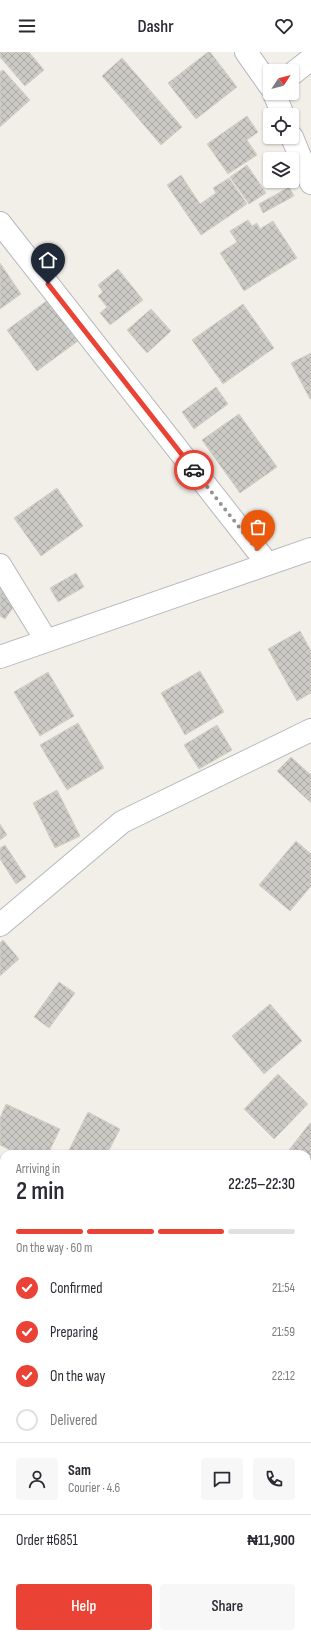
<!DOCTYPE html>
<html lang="en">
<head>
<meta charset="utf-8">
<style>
	body { margin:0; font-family:"Sofia Sans Condensed",sans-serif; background:#f7f7f7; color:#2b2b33; height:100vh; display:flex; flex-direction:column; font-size:15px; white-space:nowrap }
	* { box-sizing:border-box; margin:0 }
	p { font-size:13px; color:#7c7c81 }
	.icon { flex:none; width:22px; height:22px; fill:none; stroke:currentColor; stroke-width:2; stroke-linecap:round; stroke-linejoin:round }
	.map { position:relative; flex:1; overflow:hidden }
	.details { position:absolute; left:0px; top:1098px; width:311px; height:488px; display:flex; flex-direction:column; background:#fff; border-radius:12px 12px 0 0; box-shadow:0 1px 3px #0004 }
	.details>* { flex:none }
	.needle { width:26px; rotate:54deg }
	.buttons { position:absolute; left:263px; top:12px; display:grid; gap:8px }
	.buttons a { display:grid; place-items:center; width:36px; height:36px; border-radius:4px; background:#fff; box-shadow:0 1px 3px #0004; font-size:20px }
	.pin { position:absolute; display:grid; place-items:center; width:34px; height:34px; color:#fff; margin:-41px -17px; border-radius:50% 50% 50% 0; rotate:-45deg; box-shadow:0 0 4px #0007 }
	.pin .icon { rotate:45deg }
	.courier { position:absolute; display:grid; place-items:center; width:40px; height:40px; margin:-20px; border:3px solid #ea4335; border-radius:50%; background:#fff; color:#222; box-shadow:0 1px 5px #0007 }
	.head em { font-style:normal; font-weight:600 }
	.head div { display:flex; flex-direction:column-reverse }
	.head { display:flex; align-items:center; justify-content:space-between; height:68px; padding:0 16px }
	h1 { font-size:26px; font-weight:600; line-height:30px }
	.bar { display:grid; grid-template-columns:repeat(4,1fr); gap:6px 4px; align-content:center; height:48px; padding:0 16px }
	.bar i { height:5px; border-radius:3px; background:#e1e1e2 }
	.bar .active { background:#ea4335 }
	.bar p { grid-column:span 4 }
	.line { display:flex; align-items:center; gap:10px; padding:0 16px; border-top:1px solid #e1e1e2 }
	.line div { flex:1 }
	.round { display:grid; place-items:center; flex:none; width:42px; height:42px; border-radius:4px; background:#f7f7f7 }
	ol { padding:0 16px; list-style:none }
	li { display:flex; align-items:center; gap:12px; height:44px }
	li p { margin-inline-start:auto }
	li .icon { padding:4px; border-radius:50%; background:#ea4335; color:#fff; stroke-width:4 }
	li:last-child { color:#7c7c81 }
	li i { width:22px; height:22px; border:2px solid #e1e1e2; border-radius:50% }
	.primary-button { display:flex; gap:8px; margin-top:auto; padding:8px 16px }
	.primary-button a { flex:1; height:46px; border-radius:4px; background:#ea4335; color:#fff; font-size:16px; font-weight:600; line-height:46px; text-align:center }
	.primary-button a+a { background:#f7f7f7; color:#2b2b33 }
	header { display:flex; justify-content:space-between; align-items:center; height:52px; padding:0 16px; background:#fff; font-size:18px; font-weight:600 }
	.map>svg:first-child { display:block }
	.building { fill:url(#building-cross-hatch); stroke:#d6d1c6 }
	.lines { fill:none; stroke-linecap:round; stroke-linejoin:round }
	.minor-casing { stroke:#b5b8bc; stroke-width:24 }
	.minor { stroke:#fff; stroke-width:22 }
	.done { stroke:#929495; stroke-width:4; stroke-dasharray:0 7.2 }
	.route { stroke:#ea4335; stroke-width:5 }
</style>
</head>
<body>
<header><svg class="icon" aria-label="menu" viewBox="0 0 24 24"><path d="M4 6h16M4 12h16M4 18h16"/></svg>Dashr<svg class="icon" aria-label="heart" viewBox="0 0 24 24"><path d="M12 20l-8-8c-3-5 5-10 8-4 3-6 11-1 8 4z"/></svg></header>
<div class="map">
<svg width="311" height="1586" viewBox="0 0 311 1586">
	<defs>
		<pattern id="building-cross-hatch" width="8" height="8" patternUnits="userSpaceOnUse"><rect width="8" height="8" fill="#cccac5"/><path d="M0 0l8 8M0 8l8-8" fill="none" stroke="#a9a8a4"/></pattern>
	</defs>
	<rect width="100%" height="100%" fill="#f1efe8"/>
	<path class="building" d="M0,0H29L44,18L25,34L0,5Z
		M208,0H210L237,35L196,67L168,31Z
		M122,6L182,75L161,93L102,24Z
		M3,18L30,48L0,75V20Z
		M247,64L258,80L247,88L257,103L228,122L207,92Z
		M247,113L266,141L249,152L230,125Z
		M181,123L200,152L216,141L213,136L229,126L247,152L201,183L167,133Z
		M289,135L294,144L263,161L259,152Z
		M248,168L252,174L257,171L260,177L273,169L297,206L244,239L220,201L237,190L230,179Z
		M0,211L21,242L0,257Z
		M118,217L143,248L110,273L100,261L107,255L98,244L103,240L98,233Z
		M48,248L78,289L37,319L7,278Z
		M243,252L274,296L223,332L192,288Z
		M151,257L171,279L147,301L127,278Z
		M311,301V347H310L291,311Z
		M216,335L228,352L194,377L182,360Z
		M239,362L277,415L240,441L202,388Z
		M57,436L83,474L41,504L14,466Z
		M76,521L84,535L58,550L50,536Z
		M0,533L19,547L5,567L0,564Z
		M300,579L311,599V641L297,649L268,597Z
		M200,619L224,660L185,683L161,641Z
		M48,620L74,664L40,684L14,640Z
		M78,671L104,716L67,738L40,693Z
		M217,673L232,698L199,717L184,693Z
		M291,705L311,723V751L277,719Z
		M57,738L80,784L55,796L33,751Z
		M0,772L7,783L0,788Z
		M296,789L311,802V834L290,859L259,833Z
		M5,793L26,825L16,832L0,807V796Z
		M3,888L19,907L0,924V891Z
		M59,930L75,941L49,976L34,965Z
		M270,952L302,989L264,1022L232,984Z
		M278,1022L308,1052L274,1087L244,1057Z
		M6,1052L60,1077L48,1102H18L0,1093V1066Z
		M88,1060L120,1077L107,1102H67Z
		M310,1071L311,1072V1115L307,1112V1102H294L289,1098Z
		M0,1184L4,1188V1199L0,1203Z
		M307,1205L311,1209V1235L309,1237L307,1235Z
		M4,1231V1259L0,1262V1235Z
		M311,1340V1371L307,1367V1344Z
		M307,1380L311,1384V1414L307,1410Z
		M311,1418V1457L307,1462V1422Z
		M233,1582H285L288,1584L287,1586H238Z"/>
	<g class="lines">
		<defs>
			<path id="minor" d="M246,0L270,34
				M292,22L311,7
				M274,41L283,63
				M292,85L311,131
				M0,171L267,511
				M0,513L46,588
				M0,605L311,497
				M0,873L122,770L311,678
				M307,1267L311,1266
				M0,1301L4,1304
				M0,1422L4,1418
				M0,1540L4,1545
				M35,1582L38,1586"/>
		</defs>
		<use href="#minor" class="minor-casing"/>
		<use href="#minor" class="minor"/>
	</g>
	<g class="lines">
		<path class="done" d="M194,418L258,499"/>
		<path class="route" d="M48,232L194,418"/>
	</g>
</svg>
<div class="buttons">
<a><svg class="needle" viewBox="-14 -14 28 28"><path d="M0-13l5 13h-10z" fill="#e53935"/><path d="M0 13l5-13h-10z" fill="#7c7c81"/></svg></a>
<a><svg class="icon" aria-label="locate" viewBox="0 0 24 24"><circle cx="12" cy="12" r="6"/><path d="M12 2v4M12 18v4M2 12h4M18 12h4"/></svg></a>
<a><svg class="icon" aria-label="layers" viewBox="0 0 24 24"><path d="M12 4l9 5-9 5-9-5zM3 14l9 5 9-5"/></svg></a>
</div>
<div class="pin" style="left:258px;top:499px;background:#ea580c"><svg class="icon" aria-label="bag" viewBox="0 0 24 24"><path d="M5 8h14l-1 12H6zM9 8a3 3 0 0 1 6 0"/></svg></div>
<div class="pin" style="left:48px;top:232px;background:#1f2937"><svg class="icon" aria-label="home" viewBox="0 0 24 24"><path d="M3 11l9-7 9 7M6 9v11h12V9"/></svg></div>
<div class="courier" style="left:194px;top:418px"><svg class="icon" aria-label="car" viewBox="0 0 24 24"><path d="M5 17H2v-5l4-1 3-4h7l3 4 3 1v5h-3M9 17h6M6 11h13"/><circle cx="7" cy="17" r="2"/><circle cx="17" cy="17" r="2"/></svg></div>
<section class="details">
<div class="head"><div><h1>2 min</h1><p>Arriving in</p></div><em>22:25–22:30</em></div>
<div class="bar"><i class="active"></i><i class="active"></i><i class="active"></i><i></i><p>On the way · 60 m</p></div>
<ol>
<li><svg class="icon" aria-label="check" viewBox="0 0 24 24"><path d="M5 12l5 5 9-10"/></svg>Confirmed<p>21:54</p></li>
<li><svg class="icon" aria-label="check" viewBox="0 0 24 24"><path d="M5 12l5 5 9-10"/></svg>Preparing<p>21:59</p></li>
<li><svg class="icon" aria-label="check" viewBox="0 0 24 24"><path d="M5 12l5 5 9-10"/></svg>On the way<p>22:12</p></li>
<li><i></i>Delivered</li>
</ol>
<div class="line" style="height:72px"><a class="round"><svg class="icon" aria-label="person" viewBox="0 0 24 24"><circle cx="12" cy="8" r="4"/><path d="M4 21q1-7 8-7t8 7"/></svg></a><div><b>Sam</b><p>Courier · 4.6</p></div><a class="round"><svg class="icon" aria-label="chat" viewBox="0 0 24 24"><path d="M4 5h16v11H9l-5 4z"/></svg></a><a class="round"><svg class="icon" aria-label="phone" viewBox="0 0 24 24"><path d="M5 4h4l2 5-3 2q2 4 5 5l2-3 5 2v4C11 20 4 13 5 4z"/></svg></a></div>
<div class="line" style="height:52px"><div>Order #6851</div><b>₦11,900</b></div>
<div class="primary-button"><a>Help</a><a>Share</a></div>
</section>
</div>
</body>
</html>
